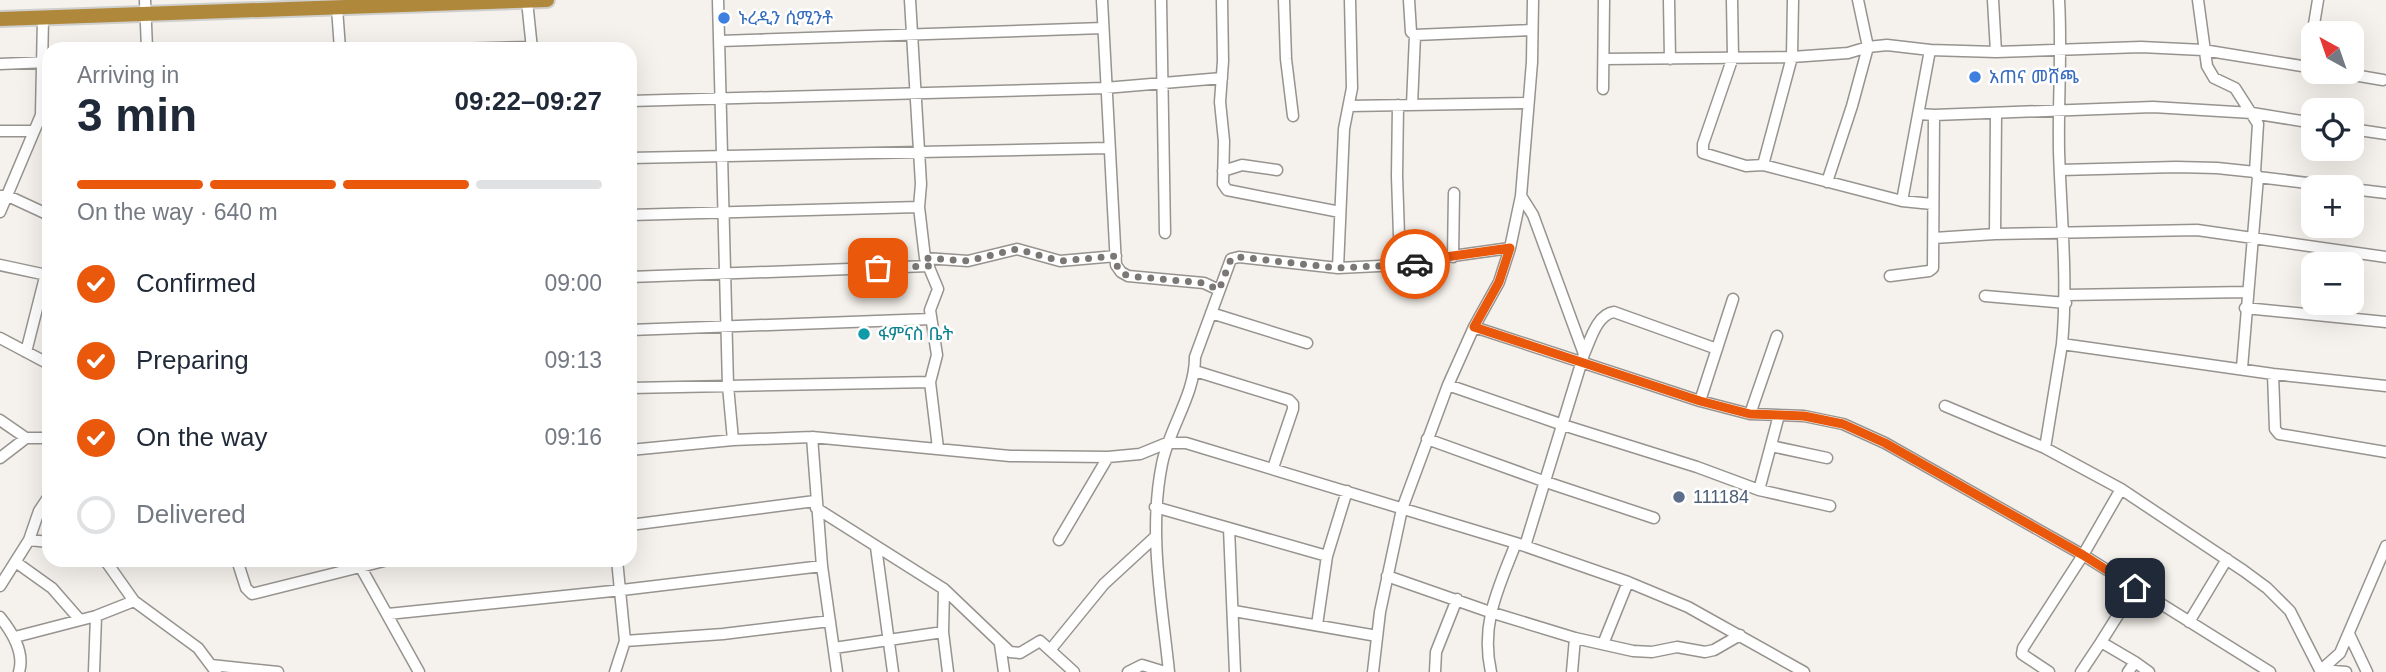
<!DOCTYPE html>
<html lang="en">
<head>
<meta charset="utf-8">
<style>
	body { margin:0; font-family:Helvetica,"Noto Sans Ethiopic",sans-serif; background:#f2f2f3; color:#1f2937; height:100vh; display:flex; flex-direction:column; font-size:26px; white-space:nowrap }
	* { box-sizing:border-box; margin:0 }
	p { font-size:23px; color:#747a83 }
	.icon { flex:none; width:38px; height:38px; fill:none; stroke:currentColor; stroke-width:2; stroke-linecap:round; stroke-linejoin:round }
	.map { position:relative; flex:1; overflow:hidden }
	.sheet { position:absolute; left:42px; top:42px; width:595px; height:525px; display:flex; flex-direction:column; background:#fff; border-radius:21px; box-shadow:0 7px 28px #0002 }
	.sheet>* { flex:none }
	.needle { width:46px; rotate:320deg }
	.controls { position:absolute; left:2301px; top:21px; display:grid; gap:14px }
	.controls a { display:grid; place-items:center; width:63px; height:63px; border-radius:14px; background:#fff; box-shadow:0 7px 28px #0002; font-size:35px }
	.pin { position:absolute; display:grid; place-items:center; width:60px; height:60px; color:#fff; margin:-30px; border-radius:14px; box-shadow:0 4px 10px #0006 }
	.courier { position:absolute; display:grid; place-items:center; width:70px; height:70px; margin:-35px; border:5px solid #ea580c; border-radius:50%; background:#fff; color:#222; box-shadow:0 2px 9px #0007 }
	.summary em { font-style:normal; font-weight:700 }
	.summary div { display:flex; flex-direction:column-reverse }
	.summary { display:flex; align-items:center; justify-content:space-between; height:119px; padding:0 35px }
	h1 { font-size:46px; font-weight:700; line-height:52px }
	.bar { display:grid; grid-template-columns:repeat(4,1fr); gap:10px 7px; align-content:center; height:84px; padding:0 35px }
	.bar i { height:9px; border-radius:5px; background:#e0e1e3 }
	.bar .on { background:#ea580c }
	.bar p { grid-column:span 4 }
	ol { padding:0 35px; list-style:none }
	li { display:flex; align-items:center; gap:21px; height:77px }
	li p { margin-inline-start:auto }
	li .icon { padding:7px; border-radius:50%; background:#ea580c; color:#fff; stroke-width:4 }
	li:last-child { color:#747a83 }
	li i { width:38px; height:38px; border:4px solid #e0e1e3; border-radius:50% }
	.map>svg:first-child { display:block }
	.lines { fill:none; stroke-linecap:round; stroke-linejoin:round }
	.minor-casing { stroke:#97938f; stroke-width:13 }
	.highway-casing { stroke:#cfcfce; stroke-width:18 }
	.minor { stroke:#fff; stroke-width:10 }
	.highway { stroke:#af883b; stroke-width:14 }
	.done { stroke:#7a7774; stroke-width:7; stroke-dasharray:0 12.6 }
	.route { stroke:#ea580c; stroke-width:9 }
	.shop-dot { fill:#3f7fe0; stroke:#fff; stroke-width:2.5 }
	.culture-dot { fill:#0f9aa8; stroke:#fff; stroke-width:2.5 }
	.service-dot { fill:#5c6f8a; stroke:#fff; stroke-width:2.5 }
	.labels { text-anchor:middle; stroke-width:5; stroke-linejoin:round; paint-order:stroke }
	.shop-label { font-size:18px; fill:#366cbe; stroke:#fff; text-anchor:start }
	.culture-label { font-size:18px; fill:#0d838f; stroke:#fff; text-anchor:start }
	.service-label { font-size:18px; fill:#4e5e75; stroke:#fff; text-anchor:start }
</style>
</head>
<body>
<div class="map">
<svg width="2386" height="672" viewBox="0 0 2386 672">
	<rect width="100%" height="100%" fill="#f5f1ec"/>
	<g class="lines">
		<defs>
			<path id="minor" d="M145,0L147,49
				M718,0L728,386L733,440
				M910,0L921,184L919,207L925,258L938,289L930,310L937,355L930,382L938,448
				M1102,0L1116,265L1121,272L1128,276L1204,283L1219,290
				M1161,0L1165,233
				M1222,0L1223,61L1220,102L1224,141L1223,184L1227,190L1340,212
				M1284,0L1286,59L1293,116
				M1409,0L1411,32L1415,35L1412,105
				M1669,0L1670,59
				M1732,0L1733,57L1703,144V153L1746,166L1763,165L1902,201L1932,204
				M1993,0L1996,52
				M2059,0C2062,50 2058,100 2059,151C2061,215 2068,280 2062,344L2273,374L2386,386
				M2198,0L2207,66L2214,78L2235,88L2258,124L2255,172
				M527,1L532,49
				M337,8L340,49
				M1415,35L1532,30
				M720,41L1103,28
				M453,49L532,47
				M1604,59L1792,57L1848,53L1868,47L1887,45L1930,50L1996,52L2141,47L2203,50L2314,68
				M0,64L48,62
				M2307,67L2318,0
				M2336,72L2383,80
				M1603,89L1604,0
				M630,101L1105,88L1222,78
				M1398,105L1397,176L1400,265
				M1349,106L1527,103
				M1934,115L2153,107L2252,113L2314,123
				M2352,129L2386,134
				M0,131H34
				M630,158L1108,148
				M1763,165L1792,57L1793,0
				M2060,170L2176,167L2217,168L2255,172L2258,177L2340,187
				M1223,171L1242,165L1277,170
				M1827,182L1852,106L1868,47L1858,0
				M2352,189L2386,193
				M0,196H8L49,215
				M1521,196L1533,215L1584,354L1525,546
				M1902,201L1930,50
				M0,212L41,115L43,18
				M630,215L919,207
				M1995,234L1996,114
				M1934,238L1995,234L2197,230L2386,257
				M1453,257L1454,193
				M925,258L968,261L1017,249L1060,261L1116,256
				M0,265L42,274L45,277L26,352
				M1338,268L1344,129L1352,88L1350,0
				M1890,276L1929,271L1933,268L1934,115L1919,114
				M630,277L929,266
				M2066,295L2246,292
				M1985,296L2066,303
				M2245,308L2386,322
				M1211,313L1307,343
				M1474,327L1700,401L1750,414L1804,416L1843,424L1885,443L2083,555L2270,672
				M630,330L931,319
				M0,338L49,364
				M1584,354C1590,341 1597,314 1614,312L1717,349
				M2242,368L2258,177
				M1195,371L1289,400L1293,404V409L1273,468
				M2273,374L2275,429L2279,434L2386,452
				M1448,385L1563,425L1697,467L1759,490L1830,506
				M630,388L930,382
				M1700,401L1733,299
				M1945,406L2045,448L2121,489L2244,571L2267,588L2290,611L2321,672
				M1750,414L1777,336
				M0,420L26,438
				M812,437L822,566L837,672
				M1427,439L1546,482L1654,518
				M1771,446L1827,458
				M2045,448L2062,344
				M630,450L733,440L812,437L1010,456L1108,457L1140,454L1167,443H1186L1516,543L1628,582L1688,607L1804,672
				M0,458L26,438H49
				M1759,490L1779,415
				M1155,507L1327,556
				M816,508L944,589L1010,652L1020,653L1040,641L1074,672
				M630,525L815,501
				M1229,528L1235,672
				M29,540L39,511L49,496
				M1059,540L1108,457
				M876,547L893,672
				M105,560L134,601L198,648L216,672
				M237,560L246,588L252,594L388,560
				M17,563L52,588L80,620
				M360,566L419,672
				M1387,576L1490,612L1575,638L1572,672
				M0,586L29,540L49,542
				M944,589L943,632L948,672
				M1234,611L1377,636
				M388,614L622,590L822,566
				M0,617C12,632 25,652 19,672
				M2189,622L2227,559
				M1317,625L1327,556L1347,491
				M2349,634L2367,672
				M15,637L96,616L134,601
				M1575,638L1633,651L1652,652L1677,647L1705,652L1714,650L1740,635
				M625,641L723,634L830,621
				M1000,644L1004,672
				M1603,644L1628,582
				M834,648L943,632
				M1051,649L1104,584L1155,537
				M2135,662L2101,642L2135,588
				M211,665L278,672
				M2321,670L2340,653L2386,546
				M2321,670L2346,672
				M94,672L96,616
				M615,672L625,641L617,560
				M1128,672L1142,665L1165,672
				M1169,672C1162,603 1148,533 1162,464C1169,428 1195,395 1195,357L1231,259L1239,257L1338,268L1420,264L1431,259L1510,248
				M1373,672L1380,612L1402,509L1448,385L1474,327L1499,282L1510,248L1521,196L1532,62L1533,0
				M1435,672L1436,652L1457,599
				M1491,672C1480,623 1499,587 1516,543
				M2049,672L2022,654L2023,648L2083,555L2121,489
				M2081,672L2101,642
				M2128,672L2135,662L2149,672"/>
			<path id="highway" d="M0,19L547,0"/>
		</defs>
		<use href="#minor" class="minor-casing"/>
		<use href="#highway" class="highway-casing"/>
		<use href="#minor" class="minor"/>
		<use href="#highway" class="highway"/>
	</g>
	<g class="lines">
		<path class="done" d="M878,268L929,266L925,258L968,261L1017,249L1060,261L1116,256C1116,267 1118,271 1128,276L1204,283L1219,290L1231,259L1239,257L1338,268L1415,264"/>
		<path class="route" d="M1415,264L1431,259L1510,248L1499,282L1474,327L1700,401L1750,414L1804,416L1843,424L1885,443L2083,555L2135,588"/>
	</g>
	<g class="shop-dot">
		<circle cx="724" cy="18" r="7"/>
		<circle cx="1975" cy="77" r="7"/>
	</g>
	<circle class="culture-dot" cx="864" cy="334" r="7"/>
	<circle class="service-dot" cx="1679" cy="497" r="7"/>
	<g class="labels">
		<g class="shop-label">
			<text x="738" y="24">ኑረዲን ሲሚንቶ</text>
			<text x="1989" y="83">አጠና መሸጫ</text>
		</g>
		<g class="culture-label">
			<text x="878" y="340">ፋምናስ ቤት</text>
		</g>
		<g class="service-label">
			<text x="1693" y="503">111184</text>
		</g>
	</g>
</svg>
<div class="controls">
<a><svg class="needle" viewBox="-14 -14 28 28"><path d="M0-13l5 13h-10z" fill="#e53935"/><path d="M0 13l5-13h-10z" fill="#747a83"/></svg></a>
<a><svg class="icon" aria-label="locate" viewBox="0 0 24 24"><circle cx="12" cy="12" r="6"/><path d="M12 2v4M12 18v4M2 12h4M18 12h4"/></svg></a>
<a>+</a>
<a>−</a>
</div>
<div class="pin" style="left:878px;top:268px;background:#ea580c"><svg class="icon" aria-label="bag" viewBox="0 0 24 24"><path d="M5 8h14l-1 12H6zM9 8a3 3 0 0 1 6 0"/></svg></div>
<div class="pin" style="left:2135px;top:588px;background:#1f2937"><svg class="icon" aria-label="home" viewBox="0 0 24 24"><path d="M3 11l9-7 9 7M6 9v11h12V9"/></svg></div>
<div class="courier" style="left:1415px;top:264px"><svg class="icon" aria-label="car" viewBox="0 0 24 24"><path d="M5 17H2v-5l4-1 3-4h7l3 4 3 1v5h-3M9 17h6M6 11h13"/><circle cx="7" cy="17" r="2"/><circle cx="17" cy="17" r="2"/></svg></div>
<section class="sheet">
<div class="summary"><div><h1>3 min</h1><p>Arriving in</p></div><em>09:22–09:27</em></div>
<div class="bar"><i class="on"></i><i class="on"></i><i class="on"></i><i></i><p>On the way · 640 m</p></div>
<ol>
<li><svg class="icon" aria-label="check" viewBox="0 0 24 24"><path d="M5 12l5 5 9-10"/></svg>Confirmed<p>09:00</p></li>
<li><svg class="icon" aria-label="check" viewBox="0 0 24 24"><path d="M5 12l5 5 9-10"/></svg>Preparing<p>09:13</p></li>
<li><svg class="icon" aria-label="check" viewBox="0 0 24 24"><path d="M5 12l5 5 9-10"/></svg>On the way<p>09:16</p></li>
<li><i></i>Delivered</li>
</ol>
</section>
</div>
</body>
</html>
